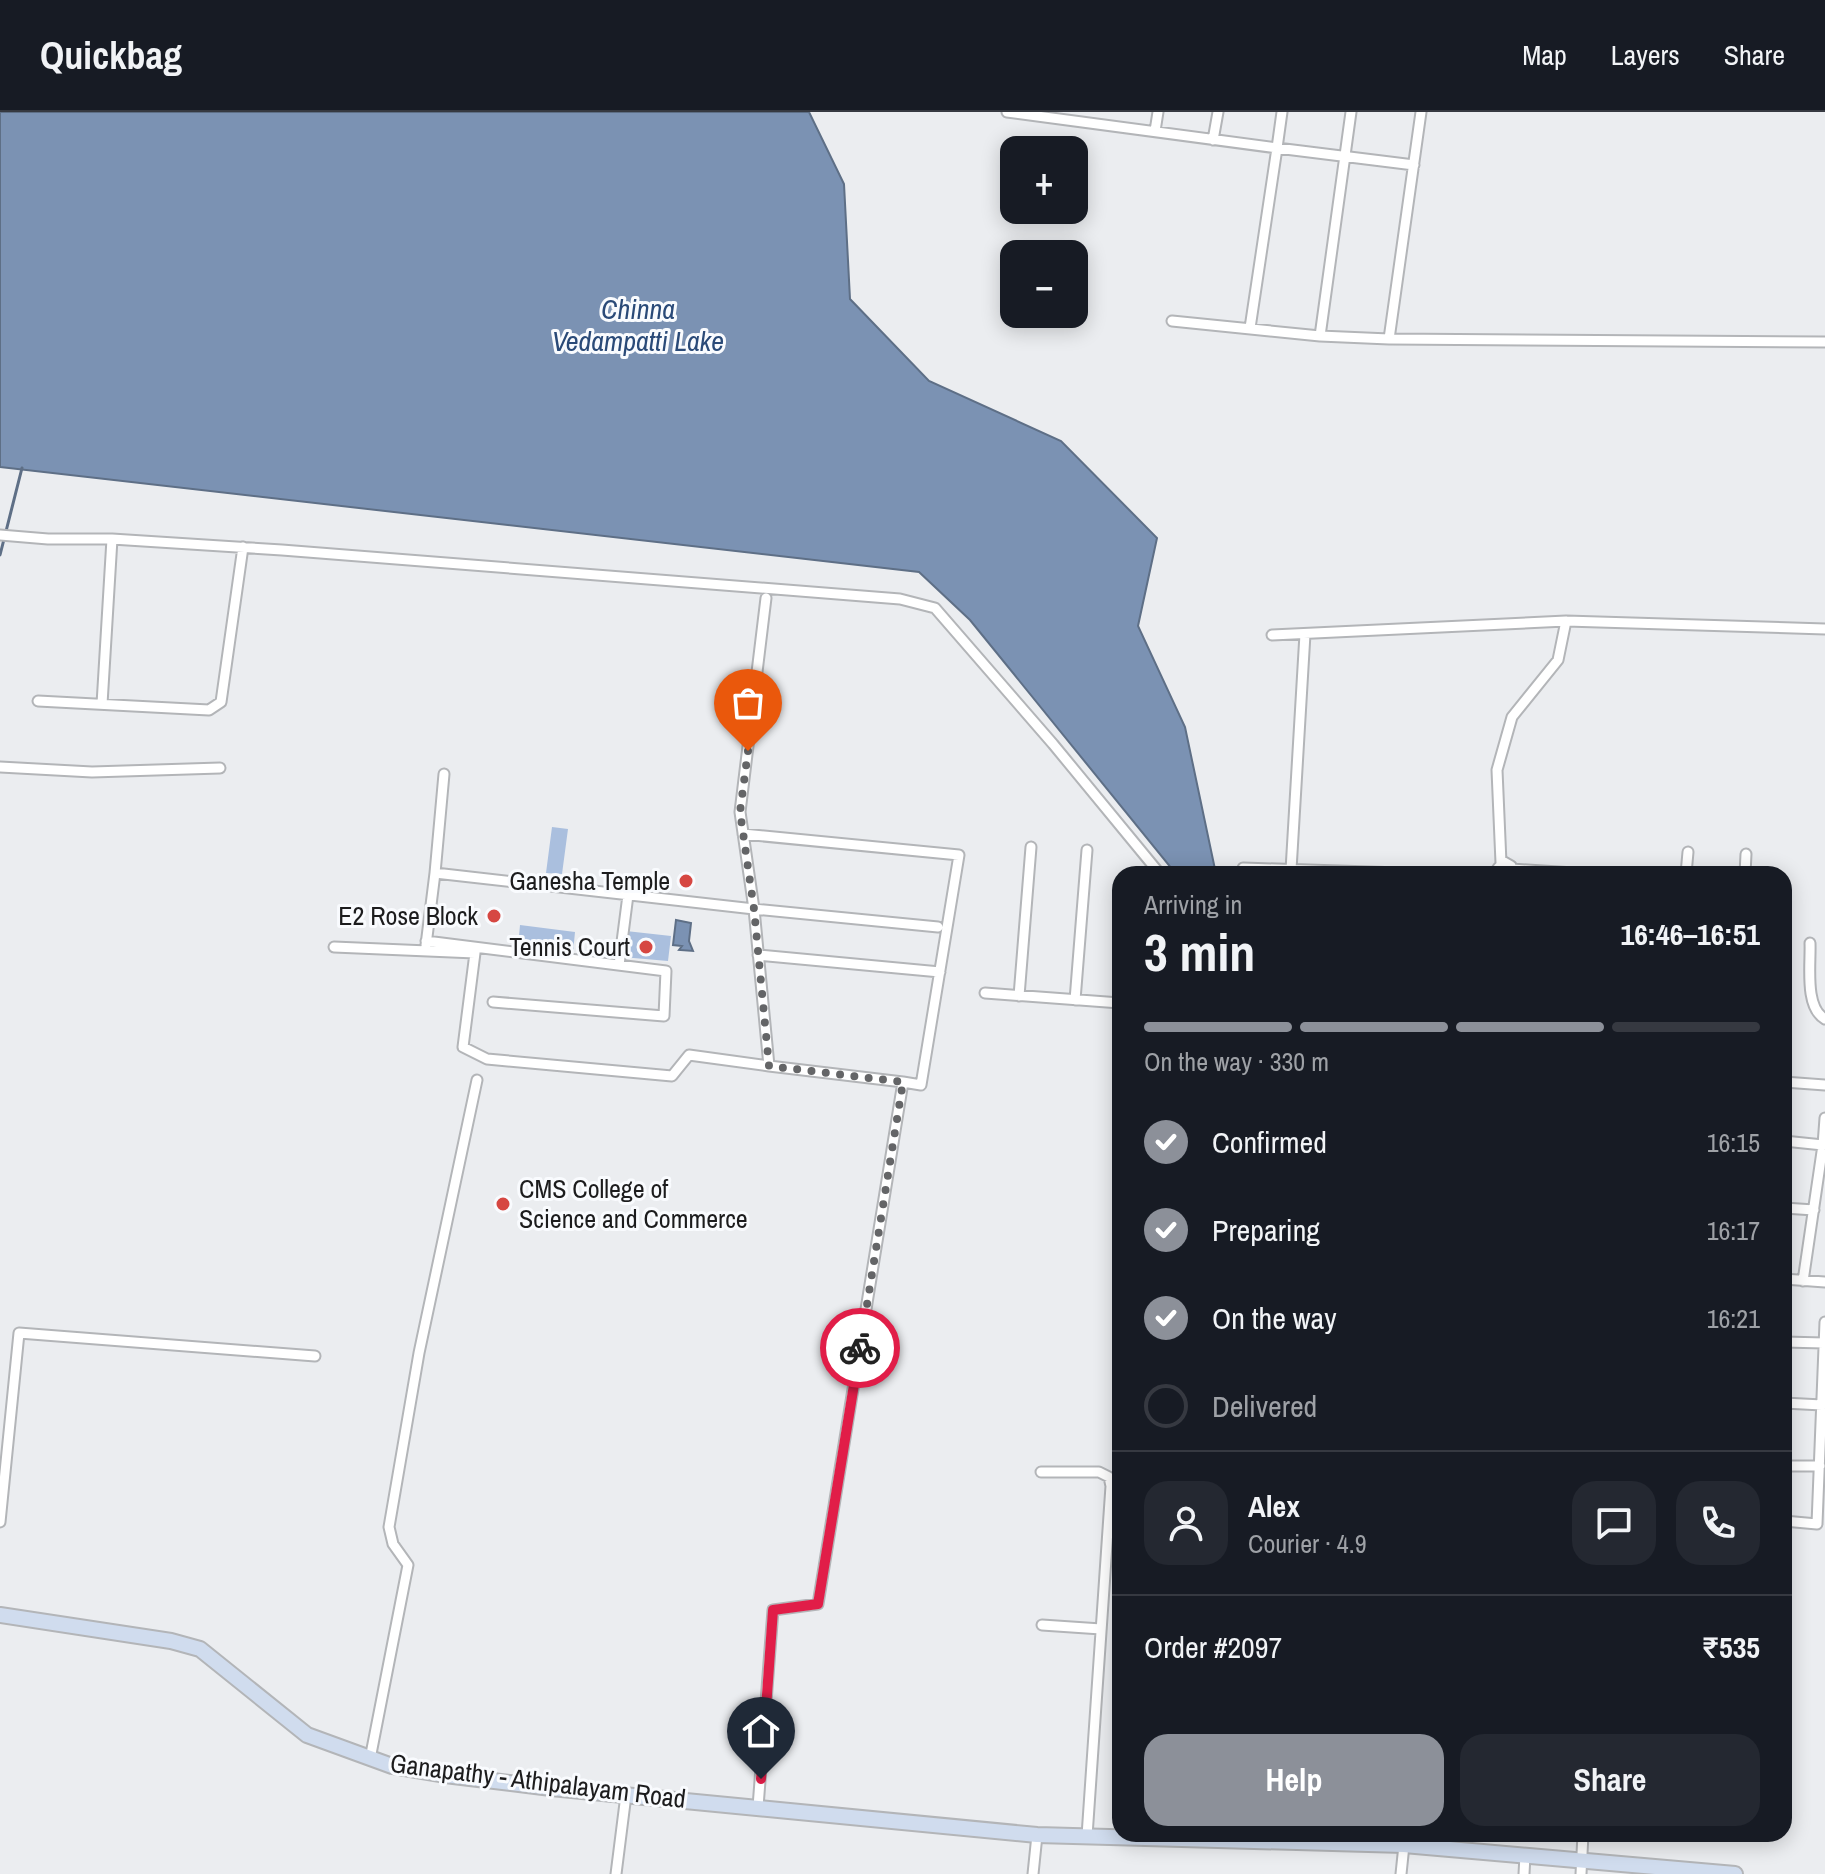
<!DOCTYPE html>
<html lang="en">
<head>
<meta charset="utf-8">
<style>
	body { margin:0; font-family:"Archivo Narrow",sans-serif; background:#242831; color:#f1f3f6; height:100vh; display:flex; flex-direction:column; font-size:30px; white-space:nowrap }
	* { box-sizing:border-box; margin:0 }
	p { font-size:26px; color:#9ea1a6 }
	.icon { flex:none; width:44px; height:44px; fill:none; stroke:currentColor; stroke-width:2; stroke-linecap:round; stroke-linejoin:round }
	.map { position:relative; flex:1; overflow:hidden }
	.drawer { position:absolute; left:1112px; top:754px; width:680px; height:976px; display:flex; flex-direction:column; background:#171b24; border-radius:24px; box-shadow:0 4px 20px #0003 }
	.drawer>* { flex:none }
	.controls { position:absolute; left:1000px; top:24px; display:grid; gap:16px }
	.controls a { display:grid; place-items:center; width:88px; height:88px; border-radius:16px; background:#171b24; box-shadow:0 4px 20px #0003; font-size:40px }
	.pin { position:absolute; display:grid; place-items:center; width:68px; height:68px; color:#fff; margin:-82px -34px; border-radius:50% 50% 50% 0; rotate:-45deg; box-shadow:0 0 8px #0007 }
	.pin .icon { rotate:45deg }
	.courier { position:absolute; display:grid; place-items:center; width:80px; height:80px; margin:-40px; border:6px solid #e11d48; border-radius:50%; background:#fff; color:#222; box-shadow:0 2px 10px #0007 }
	.headline em { font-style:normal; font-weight:700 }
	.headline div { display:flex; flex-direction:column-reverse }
	.headline { display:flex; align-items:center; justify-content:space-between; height:136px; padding:0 32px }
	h1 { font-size:52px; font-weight:700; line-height:60px }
	.bar { display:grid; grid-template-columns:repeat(4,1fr); gap:12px 8px; align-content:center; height:96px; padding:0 32px }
	.bar i { height:10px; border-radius:6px; background:#363941 }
	.bar .on { background:#8c9099 }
	.bar p { grid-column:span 4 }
	.line { display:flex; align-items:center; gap:20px; padding:0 32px; border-top:2px solid #363941 }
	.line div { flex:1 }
	.round { display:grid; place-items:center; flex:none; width:84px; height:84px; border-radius:24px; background:#242831 }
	ol { padding:0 32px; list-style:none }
	li { display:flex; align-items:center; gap:24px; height:88px }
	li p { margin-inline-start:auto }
	li .icon { padding:8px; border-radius:50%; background:#8c9099; color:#fff; stroke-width:4 }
	li:last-child { color:#9ea1a6 }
	li i { width:44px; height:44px; border:4px solid #363941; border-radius:50% }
	.action { display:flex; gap:16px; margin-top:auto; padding:16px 32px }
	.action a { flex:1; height:92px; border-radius:24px; background:#8c9099; color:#fff; font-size:32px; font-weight:700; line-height:92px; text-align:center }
	.action a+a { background:#242831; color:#f1f3f6 }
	header { display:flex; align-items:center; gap:48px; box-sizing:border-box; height:112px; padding:0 40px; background:#171b24; border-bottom:2px solid #363941 }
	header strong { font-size:38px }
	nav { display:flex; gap:44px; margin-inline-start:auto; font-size:28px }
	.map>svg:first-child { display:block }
	.green { fill:#aabfde }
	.water { fill:#7b92b3; stroke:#5e6f86; stroke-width:2 }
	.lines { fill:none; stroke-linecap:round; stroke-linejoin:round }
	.stream { stroke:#5e6f86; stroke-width:3 }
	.minor-casing { stroke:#b3b5b8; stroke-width:13 }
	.secondary-casing { stroke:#b3b5b8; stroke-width:18 }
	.minor { stroke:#fff; stroke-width:9 }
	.secondary { stroke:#d0dcee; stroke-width:14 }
	.done { stroke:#646567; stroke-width:8; stroke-dasharray:0 14.4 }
	.route { stroke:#e11d48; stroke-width:10 }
	.poi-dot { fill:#d64742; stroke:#f9fbfe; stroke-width:3 }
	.labels { text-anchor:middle; stroke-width:6; stroke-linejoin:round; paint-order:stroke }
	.poi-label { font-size:26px; fill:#1c1c1d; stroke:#f9fbfe; text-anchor:end }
	.street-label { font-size:26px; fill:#1c1c1d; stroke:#f9fbfe }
	.water-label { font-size:28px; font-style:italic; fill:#2a4a78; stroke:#f9fbfe }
</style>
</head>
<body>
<header>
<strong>Quickbag</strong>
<nav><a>Map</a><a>Layers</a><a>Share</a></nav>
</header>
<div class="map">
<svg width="1825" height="1762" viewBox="0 0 1825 1762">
	<rect width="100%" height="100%" fill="#ebedf0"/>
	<path class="green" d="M552,715L568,717L562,762L546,761Z
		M520,813L575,820L573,841L518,835Z
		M626,819L671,824L668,849L622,845Z"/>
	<path class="water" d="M0,0H809L844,72L850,187L929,269L1061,329L1157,426L1138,514L1185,615L1216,762H1176L970,508L919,460L0,355Z
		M676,808L691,811L689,829L693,839L679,838L682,834L673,833Z"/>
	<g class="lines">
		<path class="stream" d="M0,443L22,356"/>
		<defs>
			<path id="minor" d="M1007,0L1277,36L1250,216
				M1282,0L1277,36L1414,53
				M1155,19L1158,0
				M1213,28L1218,0
				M1172,209L1320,224L1389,227L1825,230
				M1320,224L1351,0
				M1389,227L1421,0
				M0,423L48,427H112L282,438L900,487L935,496L1053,632L1160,762
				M766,486L740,700L754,797L938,815
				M1272,523L1566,509L1825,517
				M38,589L209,598L221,590L243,435
				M102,592L112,427
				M0,655L92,660L220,656
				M444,662L435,761L754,797L769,954L903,970L818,1492L773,1498L758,1695
				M743,722L959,743L921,973L903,970
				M1501,751L1497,658L1512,605L1558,548L1566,509
				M1243,756L1431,762
				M1512,757L1589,762
				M1291,758L1305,522
				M1500,762L1498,756L1504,750L1511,754L1510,762
				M1686,762L1688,740
				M1745,762L1746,742
				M426,829L666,859L664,904L493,890
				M1810,831C1811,852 1804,895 1825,907
				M426,833L435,761
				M334,835L475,841L463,935L487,947L672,964L689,943L769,954
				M758,843L940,860
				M619,853L628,783
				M985,881L1120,891
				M1019,884L1031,735
				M1075,888L1087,738
				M1784,970L1825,973
				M1784,1029L1823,1033L1803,1169
				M1823,1033L1825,1006
				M1784,1096L1814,1098
				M1784,1167L1825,1170
				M1784,1230L1824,1231
				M1784,1291L1822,1293
				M1784,1354H1820
				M1041,1360H1099L1109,1365L1111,1374L1087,1724
				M1784,1409L1817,1412L1825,1210
				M0,1410L19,1221L315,1244
				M1042,1513L1101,1517
				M370,1647L408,1453L393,1432L389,1415L419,1241L477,968
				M616,1762L626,1683
				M1033,1762L1037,1723
				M1401,1762L1404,1733
				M1524,1762L1525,1743
				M1581,1762L1583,1722"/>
			<path id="secondary" d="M0,1503L171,1529L200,1537L307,1623L392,1654L445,1663L551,1676L1037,1723L1404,1733L1735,1762"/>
		</defs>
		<use href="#minor" class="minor-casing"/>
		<use href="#secondary" class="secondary-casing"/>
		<use href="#minor" class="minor"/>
		<use href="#secondary" class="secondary"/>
	</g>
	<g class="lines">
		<path class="done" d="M748,639L740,700L754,797L769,954L903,970L860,1236"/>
		<path class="route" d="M761,1667L773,1498L818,1492L860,1236"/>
	</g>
	<g class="poi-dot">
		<circle cx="686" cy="769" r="8"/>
		<circle cx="494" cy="804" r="8"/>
		<circle cx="646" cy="835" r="8"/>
		<circle cx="503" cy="1092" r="8"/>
	</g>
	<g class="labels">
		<g class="poi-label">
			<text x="670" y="778">Ganesha Temple</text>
			<text x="478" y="813">E2 Rose Block</text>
			<text x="630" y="844">Tennis Court</text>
			<text x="519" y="1086" text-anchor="start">CMS College of<tspan x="519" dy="30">Science and Commerce</tspan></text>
		</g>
		<g class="street-label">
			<text transform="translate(538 1669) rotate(7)" y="9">Ganapathy - Athipalayam Road</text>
		</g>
		<g class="water-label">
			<text x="638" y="207">Chinna<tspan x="638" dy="32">Vedampatti Lake</tspan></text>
		</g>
	</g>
</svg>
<div class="controls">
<a>+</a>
<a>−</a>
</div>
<div class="pin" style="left:748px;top:639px;background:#ea580c"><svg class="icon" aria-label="bag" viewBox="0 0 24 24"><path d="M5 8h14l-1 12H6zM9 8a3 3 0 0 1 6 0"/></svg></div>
<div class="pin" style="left:761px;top:1667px;background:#1f2937"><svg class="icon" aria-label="home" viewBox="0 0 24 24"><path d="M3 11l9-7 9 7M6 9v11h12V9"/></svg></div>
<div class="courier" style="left:860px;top:1236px"><svg class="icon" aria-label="bike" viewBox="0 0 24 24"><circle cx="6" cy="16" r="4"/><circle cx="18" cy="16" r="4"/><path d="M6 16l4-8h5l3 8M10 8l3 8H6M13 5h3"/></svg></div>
<section class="drawer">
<div class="headline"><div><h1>3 min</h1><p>Arriving in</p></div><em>16:46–16:51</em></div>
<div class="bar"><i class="on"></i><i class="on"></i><i class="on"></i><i></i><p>On the way · 330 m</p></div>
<ol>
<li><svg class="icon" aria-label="check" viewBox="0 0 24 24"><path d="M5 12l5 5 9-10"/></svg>Confirmed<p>16:15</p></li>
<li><svg class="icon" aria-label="check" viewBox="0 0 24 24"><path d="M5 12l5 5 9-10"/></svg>Preparing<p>16:17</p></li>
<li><svg class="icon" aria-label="check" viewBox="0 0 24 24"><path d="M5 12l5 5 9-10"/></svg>On the way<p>16:21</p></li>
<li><i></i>Delivered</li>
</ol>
<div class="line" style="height:144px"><a class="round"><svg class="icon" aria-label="person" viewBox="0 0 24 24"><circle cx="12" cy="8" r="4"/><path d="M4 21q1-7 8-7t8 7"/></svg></a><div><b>Alex</b><p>Courier · 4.9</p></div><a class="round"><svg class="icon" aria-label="chat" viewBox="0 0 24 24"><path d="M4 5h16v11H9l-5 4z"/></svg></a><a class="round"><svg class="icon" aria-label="phone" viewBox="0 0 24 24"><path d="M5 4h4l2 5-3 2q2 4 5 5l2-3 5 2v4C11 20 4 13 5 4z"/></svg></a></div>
<div class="line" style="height:104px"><div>Order #2097</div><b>₹535</b></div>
<div class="action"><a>Help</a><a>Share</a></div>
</section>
</div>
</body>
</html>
